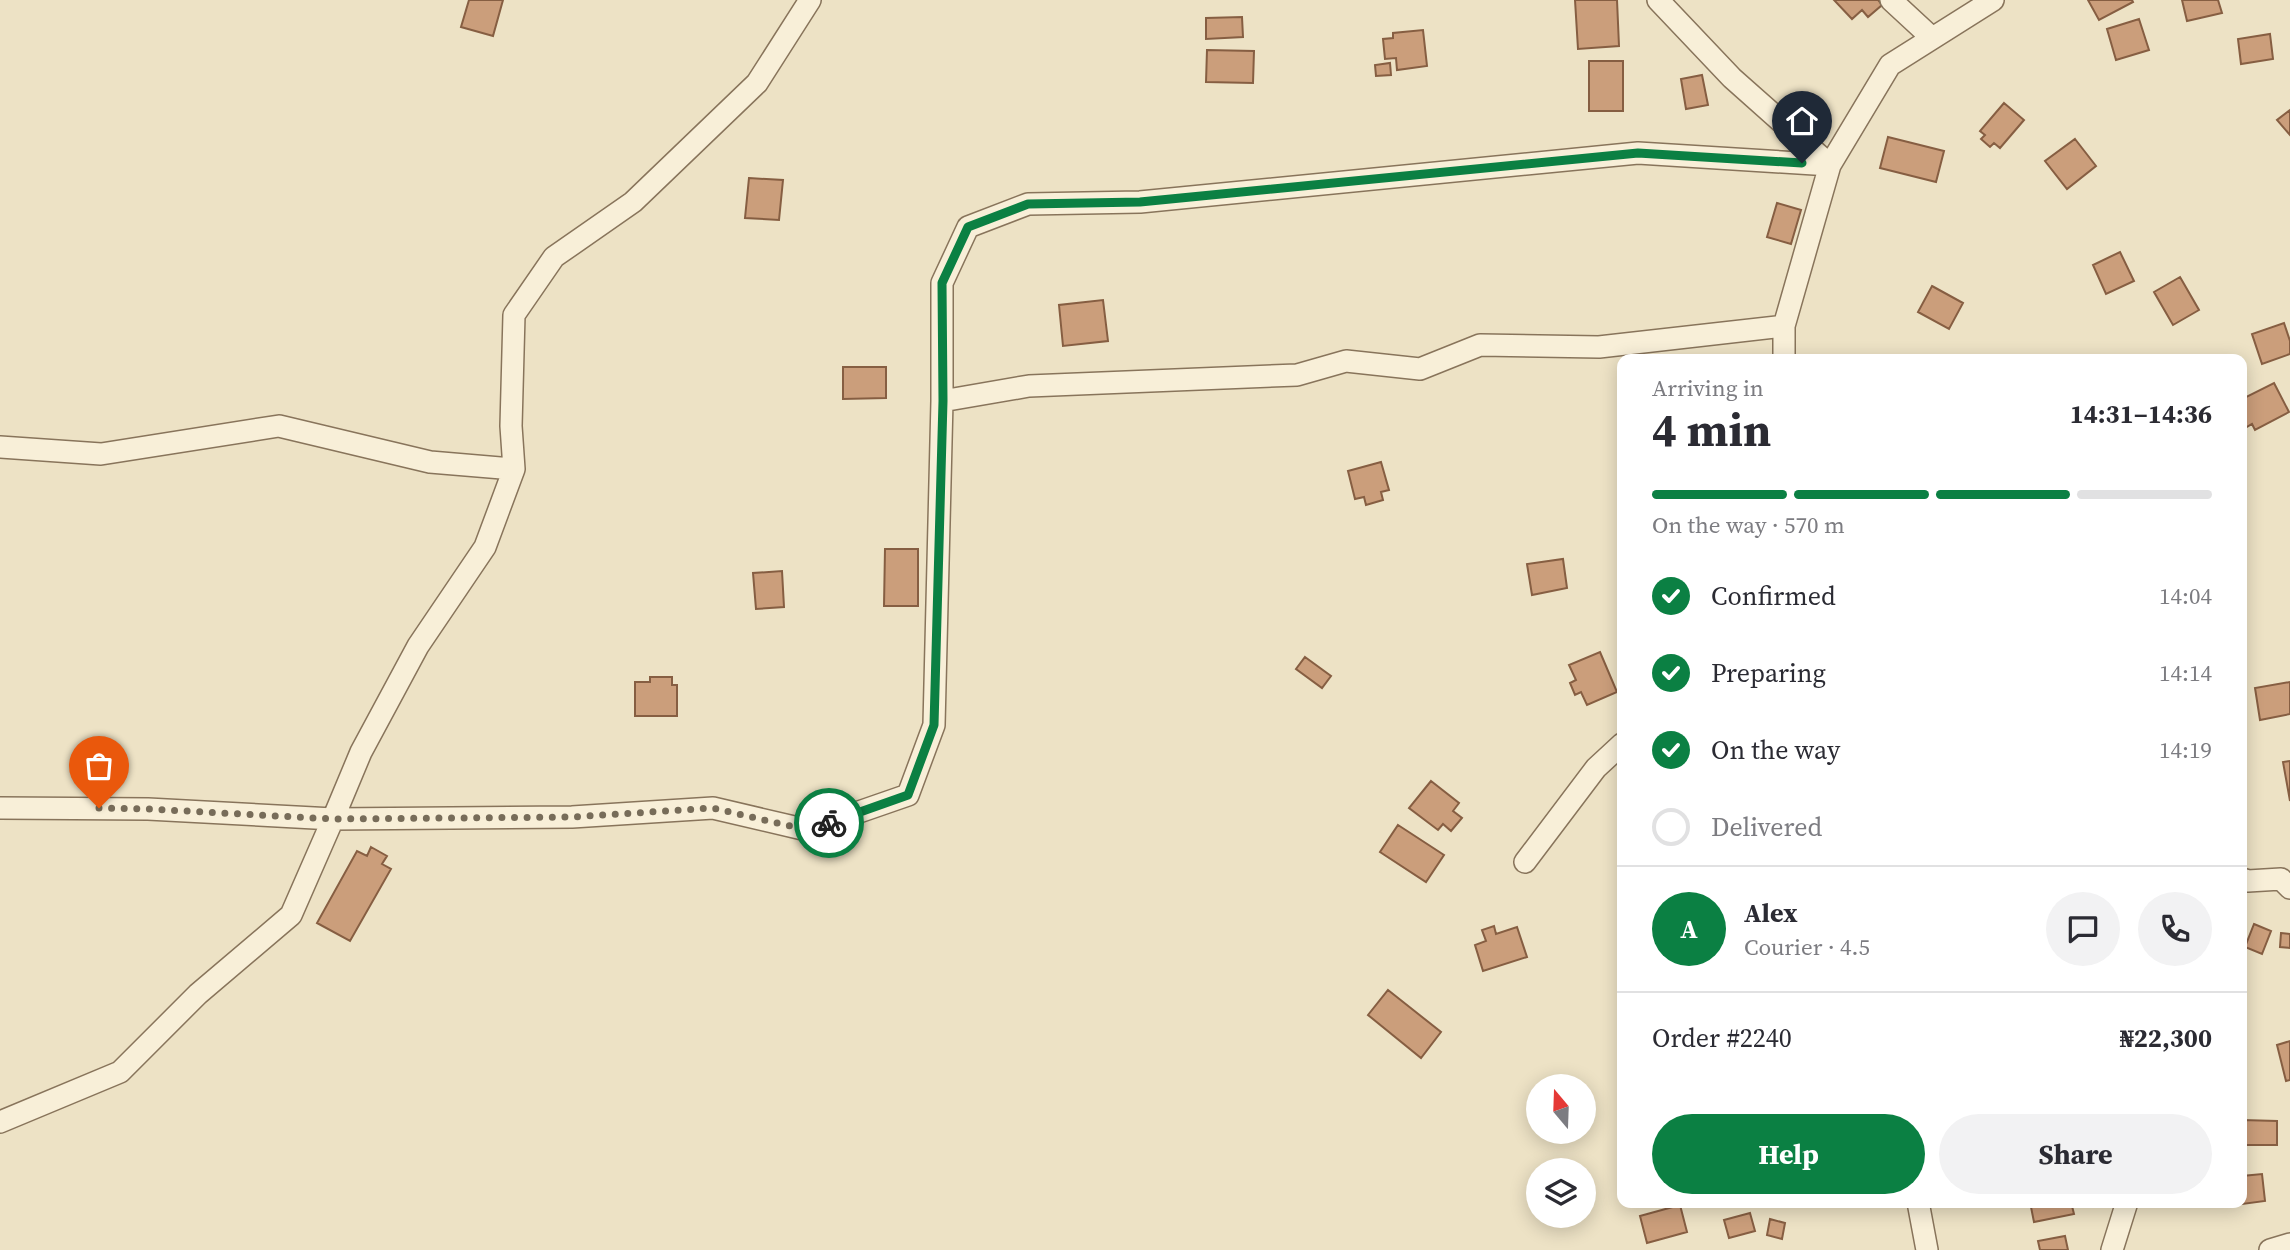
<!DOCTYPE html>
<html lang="en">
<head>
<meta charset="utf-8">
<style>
	body { margin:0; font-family:"Source Serif 4",serif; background:#f2f2f3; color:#2b2b33; height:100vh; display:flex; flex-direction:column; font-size:26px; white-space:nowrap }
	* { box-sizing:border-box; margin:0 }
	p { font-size:23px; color:#7c7c81 }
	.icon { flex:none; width:38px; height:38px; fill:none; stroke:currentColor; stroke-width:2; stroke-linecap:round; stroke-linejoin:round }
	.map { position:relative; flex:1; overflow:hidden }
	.panel { position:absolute; left:1617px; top:354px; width:630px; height:854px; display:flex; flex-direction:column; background:#fff; border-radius:14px; box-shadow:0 4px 18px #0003 }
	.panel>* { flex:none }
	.needle { width:46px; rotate:341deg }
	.fabs { position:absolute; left:1526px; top:1074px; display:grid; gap:14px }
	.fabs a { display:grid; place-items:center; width:70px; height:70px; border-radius:50%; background:#fff; box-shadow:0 4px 18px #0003; font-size:35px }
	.pin { position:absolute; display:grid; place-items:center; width:60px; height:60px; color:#fff; margin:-72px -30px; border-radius:50% 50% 50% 0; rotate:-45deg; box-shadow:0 0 7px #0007 }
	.pin .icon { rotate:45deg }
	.courier { position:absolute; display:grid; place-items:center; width:70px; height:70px; margin:-35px; border:5px solid #0b8043; border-radius:50%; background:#fff; color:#222; box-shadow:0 2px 9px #0007 }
	.overview em { font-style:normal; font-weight:700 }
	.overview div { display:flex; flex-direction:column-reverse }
	.overview { display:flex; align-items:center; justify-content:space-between; height:119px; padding:0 35px }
	h1 { font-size:46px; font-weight:700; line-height:52px }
	.bar { display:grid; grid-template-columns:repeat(4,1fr); gap:10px 7px; align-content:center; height:84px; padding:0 35px }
	.bar i { height:9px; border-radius:5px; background:#e1e1e2 }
	.bar .current { background:#0b8043 }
	.bar p { grid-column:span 4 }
	.line { display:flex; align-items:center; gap:18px; padding:0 35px; border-top:2px solid #e1e1e2 }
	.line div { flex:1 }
	.round { display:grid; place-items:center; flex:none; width:74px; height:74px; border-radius:37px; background:#f2f2f3 }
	ol { padding:0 35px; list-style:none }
	li { display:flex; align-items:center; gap:21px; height:77px }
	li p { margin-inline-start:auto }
	li .icon { padding:7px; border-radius:50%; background:#0b8043; color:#fff; stroke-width:4 }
	li:last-child { color:#7c7c81 }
	li i { width:38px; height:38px; border:4px solid #e1e1e2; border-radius:50% }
	.button { display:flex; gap:14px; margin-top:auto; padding:14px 35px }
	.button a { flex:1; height:80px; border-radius:42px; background:#0b8043; color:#fff; font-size:28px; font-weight:700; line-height:80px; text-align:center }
	.button a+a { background:#f2f2f3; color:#2b2b33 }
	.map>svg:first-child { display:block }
	.building { fill:#cb9e7b; stroke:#865e42; stroke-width:2 }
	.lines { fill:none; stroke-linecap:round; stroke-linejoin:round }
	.minor-casing { stroke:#88745b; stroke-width:24 }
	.minor { stroke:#f8efd8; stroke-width:21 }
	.done { stroke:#776c59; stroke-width:7; stroke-dasharray:0 12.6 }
	.route { stroke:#0b8043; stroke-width:9 }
</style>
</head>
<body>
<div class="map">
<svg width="2290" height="1250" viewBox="0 0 2290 1250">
	<rect width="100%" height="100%" fill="#ede2c5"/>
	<path class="building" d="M469,0H503L493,36L461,27Z
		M1575,0H1617L1619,46L1578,49Z
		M1834,0H1878L1882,5L1868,17L1862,10L1852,19Z
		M2088,0H2132L2133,2L2099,20Z
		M2182,0H2218L2222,13L2187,21Z
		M1242,17L1243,37L1206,39V18Z
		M2139,19L2149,50L2116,60L2107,29Z
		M1423,30L1427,66L1397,70L1396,58L1385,59L1383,39L1393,38V33Z
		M2270,34L2273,59L2241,64L2238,39Z
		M1207,50L1254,51L1253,83L1206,82Z
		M1589,61H1623V111H1589Z
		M1390,63L1391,75L1376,76L1375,65Z
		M1702,75L1708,105L1686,109L1681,79Z
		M2004,103L2024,120L2000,148L1994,143L1990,147L1981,139L1985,135L1980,131Z
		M2290,110V135L2277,120Z
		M1888,137L1944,151L1936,182L1880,168Z
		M2075,139L2096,166L2067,189L2045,161Z
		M749,178L783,180L779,220L745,218Z
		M1777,203L1801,210L1791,244L1767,237Z
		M2120,252L2134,281L2106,294L2093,265Z
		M2180,277L2199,310L2173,325L2154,292Z
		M1932,286L1963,303L1949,329L1918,312Z
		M1103,300L1108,341L1063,346L1059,305Z
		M2284,323L2290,341V354L2262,364L2252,334Z
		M843,367H886V398L843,399Z
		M2274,383L2289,412L2255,430L2252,424L2245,428L2242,422V399Z
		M1381,462L1389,490L1381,492L1383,500L1366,505L1364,497L1355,499L1348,471Z
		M885,549H918V606H884Z
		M1563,559L1567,588L1532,595L1527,564Z
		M782,571L784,607L756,609L753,573Z
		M1600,652L1617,692L1587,705L1581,692L1575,695L1570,683L1576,680L1569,665Z
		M1305,657L1331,676L1322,688L1296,669Z
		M650,677H672V685H677V716H635V682H650Z
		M2290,682V714L2260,720L2255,688Z
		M2290,761V801L2283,762Z
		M1431,781L1459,803L1453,811L1462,818L1451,831L1443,824L1438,830L1409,808Z
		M1398,825L1444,855L1426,882L1380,852Z
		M371,847L387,856L382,864L391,869L350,941L317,923L357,851L367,856Z
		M2254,924L2271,931L2262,954L2245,947Z
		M1494,926L1496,934L1517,927L1527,957L1483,971L1475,945L1486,941L1482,930Z
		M2281,933L2290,934V948L2280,947Z
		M1388,990L1441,1032L1421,1058L1368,1015Z
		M2290,1041V1080L2286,1081L2277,1045Z
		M2242,1120L2277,1121V1145H2242Z
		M2262,1174L2265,1201L2235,1205L2234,1202H2242V1176Z
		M2030,1202H2071L2074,1214L2034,1222Z
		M1680,1205L1687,1232L1647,1243L1640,1216Z
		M1750,1213L1755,1231L1729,1238L1724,1220Z
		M1770,1219L1785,1223L1782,1239L1767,1235Z
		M2065,1236L2068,1250H2040L2038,1241Z"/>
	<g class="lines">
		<defs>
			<path id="minor" d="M810,0L757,83L633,202L554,257L514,315L511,426L514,469L485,547L418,646L361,752L333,819L572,817L713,808L807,830L908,795L934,725L942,401V283L968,227L1028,204L1140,202L1638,153L1830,165L1732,78L1658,0
				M1891,0L1931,37
				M1784,359V326L1830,165L1890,65L1993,0
				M942,401L1029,386L1297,375L1346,361L1420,369L1480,345L1599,347L1784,326
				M0,447L101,454L279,426L430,462L514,469
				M0,808L148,809L333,819L291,915L198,994L120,1072L0,1122
				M1525,862L1596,768L1622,744
				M2242,879L2248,881L2281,879L2290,888
				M1918,1202L1927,1250
				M2112,1250L2127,1202
				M2270,1250L2290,1244"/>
		</defs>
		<use href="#minor" class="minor-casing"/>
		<use href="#minor" class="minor"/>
	</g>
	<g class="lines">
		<path class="done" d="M99,808L148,809L333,819L572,817L713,808L807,830L829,823"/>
		<path class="route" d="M829,823L908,795L934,725L943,401L942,283L968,227L1028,204L1140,202L1638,153L1802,163"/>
	</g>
</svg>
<div class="fabs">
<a><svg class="needle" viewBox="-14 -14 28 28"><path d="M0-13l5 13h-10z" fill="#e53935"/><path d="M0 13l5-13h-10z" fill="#7c7c81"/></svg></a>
<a><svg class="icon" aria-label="layers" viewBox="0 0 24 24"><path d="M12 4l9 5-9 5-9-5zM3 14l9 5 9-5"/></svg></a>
</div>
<div class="pin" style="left:99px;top:808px;background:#ea580c"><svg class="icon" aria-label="bag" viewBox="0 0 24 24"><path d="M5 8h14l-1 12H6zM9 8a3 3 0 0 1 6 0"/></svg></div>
<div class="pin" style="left:1802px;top:163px;background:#1f2937"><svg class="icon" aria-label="home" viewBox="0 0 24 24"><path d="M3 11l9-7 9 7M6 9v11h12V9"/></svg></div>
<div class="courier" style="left:829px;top:823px"><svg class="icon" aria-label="bike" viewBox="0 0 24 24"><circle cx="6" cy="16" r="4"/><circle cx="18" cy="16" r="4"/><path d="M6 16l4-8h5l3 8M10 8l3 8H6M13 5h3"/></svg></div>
<section class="panel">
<div class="overview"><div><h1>4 min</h1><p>Arriving in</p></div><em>14:31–14:36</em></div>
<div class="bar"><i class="current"></i><i class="current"></i><i class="current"></i><i></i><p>On the way · 570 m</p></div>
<ol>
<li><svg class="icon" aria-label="check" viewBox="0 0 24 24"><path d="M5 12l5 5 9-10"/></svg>Confirmed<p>14:04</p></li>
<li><svg class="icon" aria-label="check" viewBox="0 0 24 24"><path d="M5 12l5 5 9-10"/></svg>Preparing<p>14:14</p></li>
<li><svg class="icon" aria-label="check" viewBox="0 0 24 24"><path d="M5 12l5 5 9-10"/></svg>On the way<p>14:19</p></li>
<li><i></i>Delivered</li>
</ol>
<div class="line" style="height:126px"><b class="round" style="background:#0b8043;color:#fff">A</b><div><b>Alex</b><p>Courier · 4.5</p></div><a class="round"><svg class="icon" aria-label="chat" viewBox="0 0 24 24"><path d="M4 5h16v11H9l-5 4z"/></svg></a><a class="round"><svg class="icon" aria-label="phone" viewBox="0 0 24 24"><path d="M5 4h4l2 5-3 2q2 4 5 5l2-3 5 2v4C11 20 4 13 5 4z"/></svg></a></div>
<div class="line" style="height:91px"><div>Order #2240</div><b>₦22,300</b></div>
<div class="button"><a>Help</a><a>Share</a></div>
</section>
</div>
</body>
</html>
